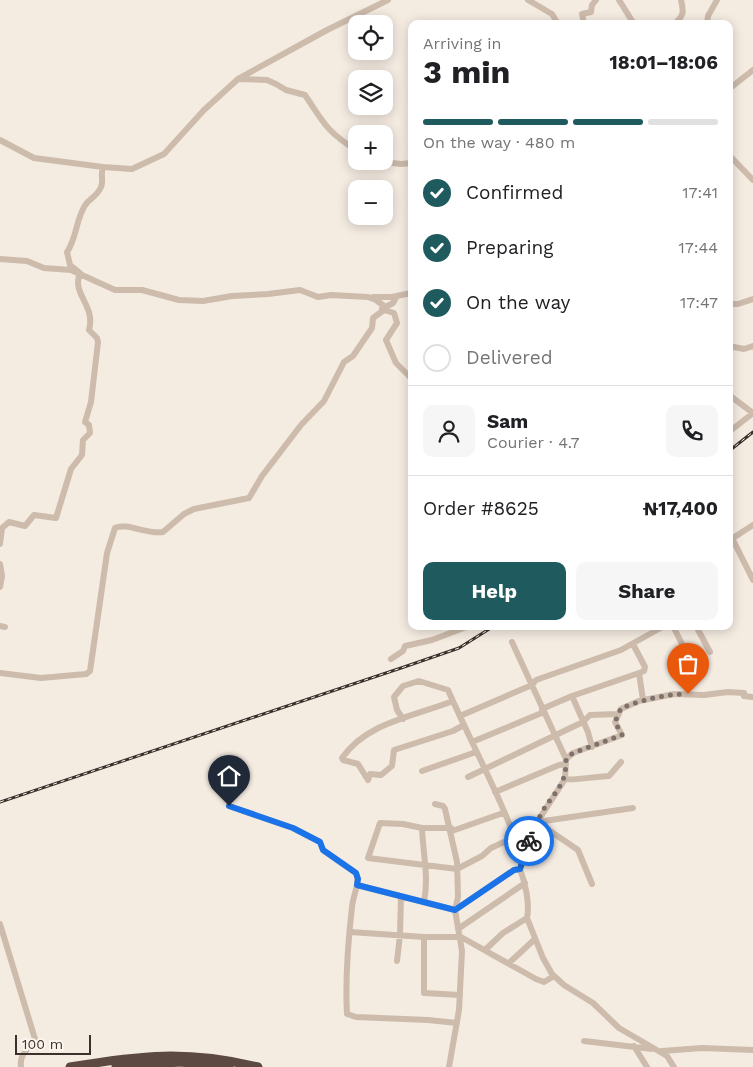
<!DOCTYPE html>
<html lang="en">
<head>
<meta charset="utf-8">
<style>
	body { margin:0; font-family:"Work Sans",sans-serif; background:#f6f6f6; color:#202124; height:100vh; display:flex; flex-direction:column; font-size:19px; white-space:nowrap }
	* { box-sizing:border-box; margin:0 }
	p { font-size:16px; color:#757577 }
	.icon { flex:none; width:28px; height:28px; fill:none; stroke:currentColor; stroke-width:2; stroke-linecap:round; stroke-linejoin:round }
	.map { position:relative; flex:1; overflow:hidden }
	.sheet { position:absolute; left:408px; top:20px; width:325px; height:610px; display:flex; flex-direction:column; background:#fff; border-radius:10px; box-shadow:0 2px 12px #0003 }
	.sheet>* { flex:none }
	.buttons { position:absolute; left:348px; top:15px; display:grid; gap:10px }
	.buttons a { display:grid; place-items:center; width:45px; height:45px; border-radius:10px; background:#fff; box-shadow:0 2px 12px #0003; font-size:25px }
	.scale { position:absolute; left:15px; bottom:12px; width:76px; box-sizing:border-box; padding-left:5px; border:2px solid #3b302b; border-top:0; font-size:14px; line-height:18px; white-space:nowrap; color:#3b302b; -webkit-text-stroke:4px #fbf5ee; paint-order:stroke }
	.pin { position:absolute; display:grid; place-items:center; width:42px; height:42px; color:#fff; margin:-51px -21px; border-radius:50% 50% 50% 0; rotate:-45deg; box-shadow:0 0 5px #0007 }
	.pin .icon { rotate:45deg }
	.courier { position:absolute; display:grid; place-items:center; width:50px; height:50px; margin:-25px; border:4px solid #1a73e8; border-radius:50%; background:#fff; color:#222; box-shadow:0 1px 6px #0007 }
	.head em { font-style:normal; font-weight:700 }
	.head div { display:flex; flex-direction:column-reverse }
	.head { display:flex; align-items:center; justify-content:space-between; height:85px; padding:0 15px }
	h1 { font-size:32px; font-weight:700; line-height:38px }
	.bar { display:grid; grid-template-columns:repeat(4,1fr); gap:8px 5px; align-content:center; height:60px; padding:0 15px }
	.bar i { height:6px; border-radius:4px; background:#e0e0e0 }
	.bar .active { background:#1f5a5e }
	.bar p { grid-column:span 4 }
	.line { display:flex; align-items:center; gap:12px; padding:0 15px; border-top:1px solid #e0e0e0 }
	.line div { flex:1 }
	.round { display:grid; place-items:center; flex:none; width:52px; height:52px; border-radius:10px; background:#f6f6f6 }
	ol { padding:0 15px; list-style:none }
	li { display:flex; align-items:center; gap:15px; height:55px }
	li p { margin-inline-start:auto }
	li .icon { padding:5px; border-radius:50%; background:#1f5a5e; color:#fff; stroke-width:4 }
	li:last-child { color:#757577 }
	li i { width:28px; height:28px; border:2px solid #e0e0e0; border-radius:50% }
	.action { display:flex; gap:10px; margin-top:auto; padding:10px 15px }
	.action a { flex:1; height:58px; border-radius:10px; background:#1f5a5e; color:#fff; font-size:20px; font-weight:700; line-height:58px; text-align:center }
	.action a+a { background:#f6f6f6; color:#202124 }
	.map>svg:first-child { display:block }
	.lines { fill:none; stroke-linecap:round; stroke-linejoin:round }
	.minor { stroke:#cdbbac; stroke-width:6 }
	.highway { stroke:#5c4a42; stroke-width:9 }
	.rail-casing { stroke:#3b302b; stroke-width:3 }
	.rail { stroke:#fbf5ee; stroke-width:1; stroke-dasharray:4; stroke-linecap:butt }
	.done { stroke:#7c716b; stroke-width:5; stroke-dasharray:0 9 }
	.route { stroke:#1a73e8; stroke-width:6 }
</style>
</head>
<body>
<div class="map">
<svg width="753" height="1067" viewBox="0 0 753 1067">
	<rect width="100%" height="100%" fill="#f4ebe1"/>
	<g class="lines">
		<path class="minor" d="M528,0L552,14L558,24
			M619,0L634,24
			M584,24L582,14L591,12L592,5L596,0
			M674,24C684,16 684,12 681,0
			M707,24L708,16L717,0
			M239,79L267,80L276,84L286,90L305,95C324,123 326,131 356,150
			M729,89L753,70
			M0,140L34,158L103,167L132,169L164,154L204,110L238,79L327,30L388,0
			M729,155L753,180
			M376,161L401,164L411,163
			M0,259L27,261L44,268L71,270L115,290H142L179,300L203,301L232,296L268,294L300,290L318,297L331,295L368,297L376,300L384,306V310L394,313L397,323L386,340L396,363L411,378
			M373,297H392L411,293
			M729,304H738L753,299
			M382,309L393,303L397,296
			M729,346L744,349L753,346
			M729,395L753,413
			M729,432L753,413
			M729,532L753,580
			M730,540L753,525
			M0,544L2,528L9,522L25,526L34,515L56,518L71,469L82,455L83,440L90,433L89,425L85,422L91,402L98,342L97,338L89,330C96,305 71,294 80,273L70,265L67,252C77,238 76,217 86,204C91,198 98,195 101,187C104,180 100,174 103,167
			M0,564L2,576L0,587
			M0,626L5,627
			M673,626L685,650
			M696,626L710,652
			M512,642L566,759L565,779L534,827L520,869C525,882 530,903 527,918L543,958L552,974L564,985L593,1003L619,1028L667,1056L674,1067
			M633,644L645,667L644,671L639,673L643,700
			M391,659L403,651L405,646L432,640L469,626
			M0,673L41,678L86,674L90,671L107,553L115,528C126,522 148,535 163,532L184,514L194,509L249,498L262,476L301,425L324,401L344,362L353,356L372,328L373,318L384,310
			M572,696L588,732L592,747
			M453,701C415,716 367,722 342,758L343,760L358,764L368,780L370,774L381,775L392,766L394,750L453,731L464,725
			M542,709L572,696L639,673
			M460,716L532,685L536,680L621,650L664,626
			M403,719L397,710L394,697L403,686L419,681L448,690C473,747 503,801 523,860
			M472,742L544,712
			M566,759L573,753L622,735L615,722L621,709L639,701L674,694L704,695L728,692L744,693V696L752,697
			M422,771L476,752
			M468,777L583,722L590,715L618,714
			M565,779C573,781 598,776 609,776L621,762
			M495,792L559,765L566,764
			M435,804L443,806L445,809L457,862L458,897L455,910L462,951L459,1010L449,1067
			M229,806L293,828L320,842L323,850L356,873C360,884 353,895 352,907C348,942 345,979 347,1014L356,1017L428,1020L457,1023
			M422,828L403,824L380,823L368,858L457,869L482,856L491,848L515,837
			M452,831L503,813
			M592,884L578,850L537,822L633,808
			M357,885L455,910L514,870L520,869
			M424,902C429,876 423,854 422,828H451
			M0,924L35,1039C29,1050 19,1053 21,1067
			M458,929L525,883
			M350,932L424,937H461L536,979L544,982L554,976
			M400,935L401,896
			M424,937V993L460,995
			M485,950L503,933L527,918
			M397,961L400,935
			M509,963L535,939
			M584,1041L652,1049
			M634,1046L647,1067
			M662,1051L702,1048L753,1050"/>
		<path class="highway" d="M70,1067C141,1055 187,1050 258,1067
			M116,1067L180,1062L229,1067"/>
		<defs>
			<path id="rail" d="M729,451L753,432
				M0,802L404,667L459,648L494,626"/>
		</defs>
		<use href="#rail" class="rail-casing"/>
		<use href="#rail" class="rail"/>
	</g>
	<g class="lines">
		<path class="done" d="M529,841C533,831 537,822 542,812C554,792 567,785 566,759L573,753L622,735L615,722L621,708C643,700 664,694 688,694"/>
		<path class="route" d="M229,806L293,828L320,842L323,850L356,873L358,879L357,885L455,910L514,870L520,869L529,841"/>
	</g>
</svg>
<div class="buttons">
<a><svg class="icon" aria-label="locate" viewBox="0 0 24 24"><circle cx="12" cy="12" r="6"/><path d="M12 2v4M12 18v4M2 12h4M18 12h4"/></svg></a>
<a><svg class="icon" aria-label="layers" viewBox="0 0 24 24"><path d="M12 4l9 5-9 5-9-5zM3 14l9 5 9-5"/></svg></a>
<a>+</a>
<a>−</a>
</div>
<div class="scale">100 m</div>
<div class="pin" style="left:688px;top:694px;background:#ea580c"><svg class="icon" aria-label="bag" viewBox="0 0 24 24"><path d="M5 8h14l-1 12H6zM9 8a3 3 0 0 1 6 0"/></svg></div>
<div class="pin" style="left:229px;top:806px;background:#1f2937"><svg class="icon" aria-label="home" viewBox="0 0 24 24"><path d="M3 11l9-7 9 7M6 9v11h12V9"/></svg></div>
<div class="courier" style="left:529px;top:841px"><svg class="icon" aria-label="bike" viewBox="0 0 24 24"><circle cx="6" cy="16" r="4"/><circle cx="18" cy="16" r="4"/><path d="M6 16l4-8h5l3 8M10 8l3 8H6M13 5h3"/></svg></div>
<section class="sheet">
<div class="head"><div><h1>3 min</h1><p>Arriving in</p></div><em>18:01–18:06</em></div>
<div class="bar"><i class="active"></i><i class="active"></i><i class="active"></i><i></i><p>On the way · 480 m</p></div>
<ol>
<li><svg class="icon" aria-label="check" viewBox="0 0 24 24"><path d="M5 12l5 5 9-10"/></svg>Confirmed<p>17:41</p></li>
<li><svg class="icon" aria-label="check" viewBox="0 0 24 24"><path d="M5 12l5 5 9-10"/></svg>Preparing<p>17:44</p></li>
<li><svg class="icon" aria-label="check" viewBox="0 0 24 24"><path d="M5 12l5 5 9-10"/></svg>On the way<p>17:47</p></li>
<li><i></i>Delivered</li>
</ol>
<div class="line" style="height:90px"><a class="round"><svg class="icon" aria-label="person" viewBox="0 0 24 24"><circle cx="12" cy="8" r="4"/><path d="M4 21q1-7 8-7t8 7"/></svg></a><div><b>Sam</b><p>Courier · 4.7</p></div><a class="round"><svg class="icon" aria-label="phone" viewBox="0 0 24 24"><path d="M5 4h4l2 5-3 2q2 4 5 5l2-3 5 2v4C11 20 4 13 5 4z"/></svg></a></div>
<div class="line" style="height:65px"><div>Order #8625</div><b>₦17,400</b></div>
<div class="action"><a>Help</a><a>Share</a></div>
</section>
</div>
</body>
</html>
